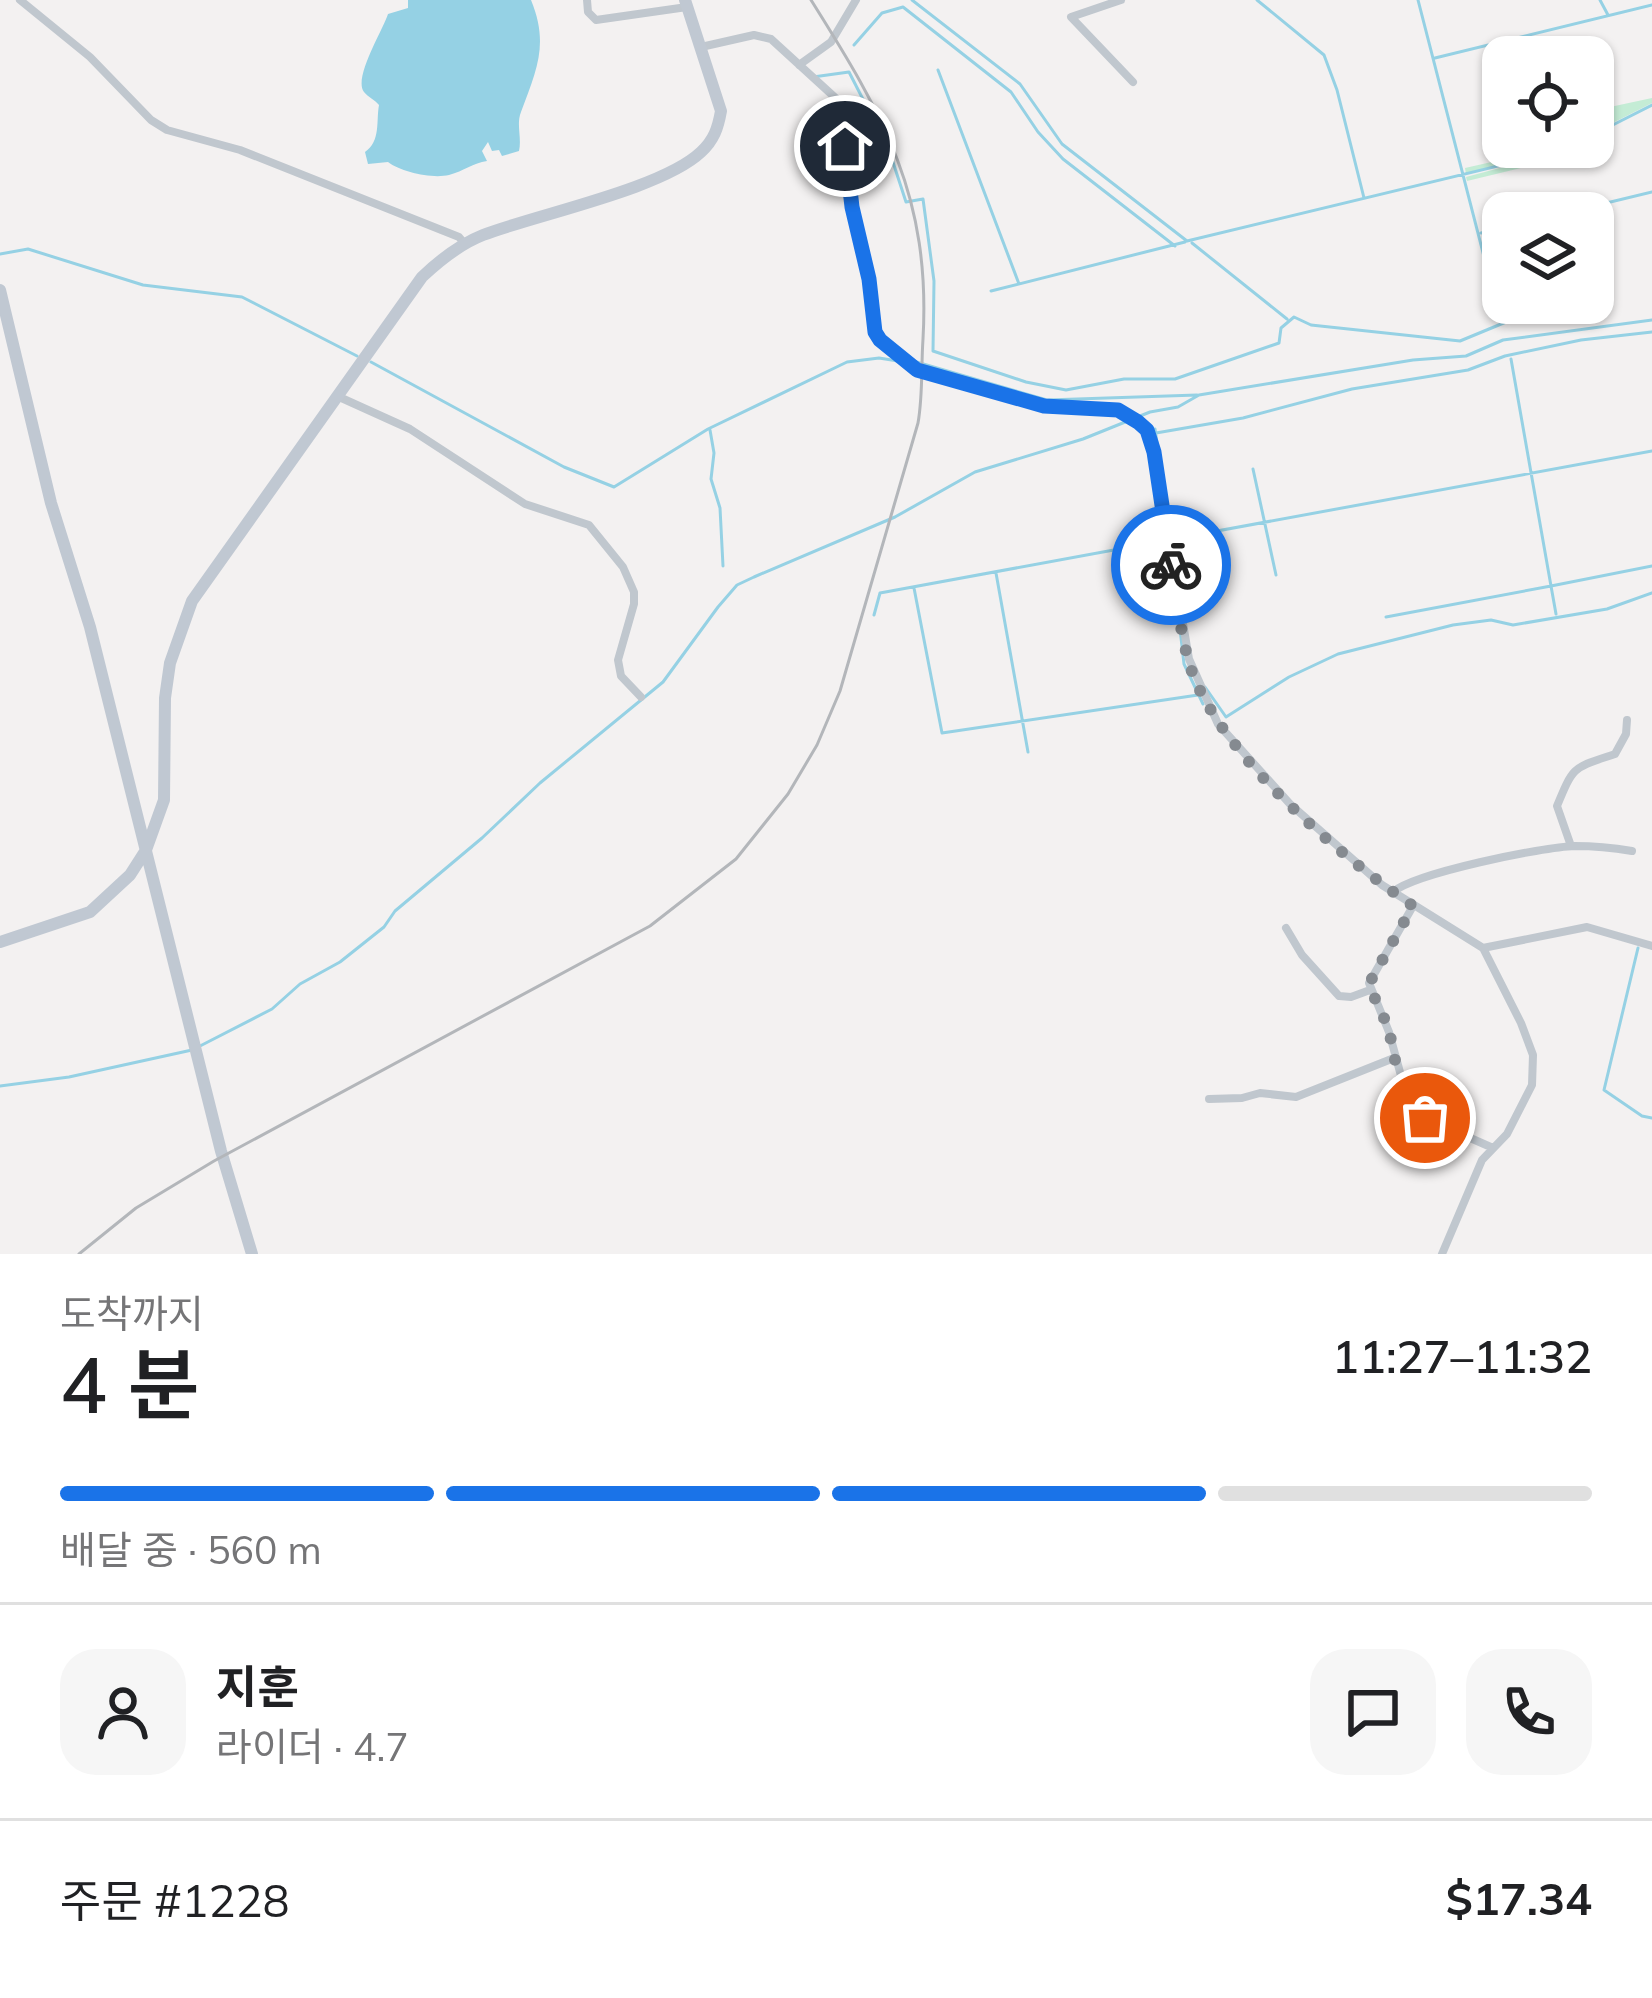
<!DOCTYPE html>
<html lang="ko">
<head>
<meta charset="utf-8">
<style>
	body { margin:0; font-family:Mulish,"Noto Sans KR",sans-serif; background:#f6f6f6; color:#202124; height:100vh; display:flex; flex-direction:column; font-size:45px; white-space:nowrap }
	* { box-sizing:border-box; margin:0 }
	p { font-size:39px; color:#757577 }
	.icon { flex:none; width:66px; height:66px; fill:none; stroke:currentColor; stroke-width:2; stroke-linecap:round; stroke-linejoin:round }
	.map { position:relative; height:1254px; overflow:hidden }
	.sheet { display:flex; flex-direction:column; background:#fff; flex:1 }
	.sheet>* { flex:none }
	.tools { position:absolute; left:1482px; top:36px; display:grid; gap:24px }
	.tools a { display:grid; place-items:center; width:132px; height:132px; border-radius:24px; background:#fff; box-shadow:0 3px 9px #0004; font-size:60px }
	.pin { position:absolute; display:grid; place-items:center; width:102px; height:102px; color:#fff; margin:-51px; border:6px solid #fff; border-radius:50%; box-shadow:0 3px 12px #0007 }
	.courier { position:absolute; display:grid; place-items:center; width:120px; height:120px; margin:-60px; border:9px solid #1a73e8; border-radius:50%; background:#fff; color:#222; box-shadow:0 3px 15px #0007 }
	.overview em { font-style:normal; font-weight:600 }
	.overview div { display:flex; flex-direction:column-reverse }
	.overview { display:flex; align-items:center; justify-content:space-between; height:204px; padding:0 60px }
	h1 { font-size:78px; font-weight:600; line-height:90px }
	.bar { display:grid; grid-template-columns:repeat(4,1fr); gap:18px 12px; align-content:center; height:144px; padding:0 60px }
	.bar i { height:15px; border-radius:9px; background:#e0e0e0 }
	.bar .current { background:#1a73e8 }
	.bar p { grid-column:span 4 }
	.line { display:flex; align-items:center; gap:30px; padding:0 60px; border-top:3px solid #e0e0e0 }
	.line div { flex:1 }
	.round { display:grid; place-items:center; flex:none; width:126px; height:126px; border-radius:36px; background:#f6f6f6 }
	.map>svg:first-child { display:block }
	.green { fill:#c4ecd5 }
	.water { fill:#95d1e4 }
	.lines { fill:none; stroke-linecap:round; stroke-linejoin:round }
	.stream { stroke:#95d1e4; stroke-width:3 }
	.street { stroke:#c0c7ce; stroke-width:8 }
	.secondary { stroke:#c0c8d2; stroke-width:12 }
	.rail { stroke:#b3b6ba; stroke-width:3 }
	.done { stroke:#858a90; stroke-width:12; stroke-dasharray:0 21.6 }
	.route { stroke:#1a73e8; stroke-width:15 }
</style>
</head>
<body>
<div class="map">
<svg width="1652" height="1254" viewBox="0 0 1652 1254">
	<rect width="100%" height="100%" fill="#f3f1f1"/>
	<path class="green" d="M1652,98V103L1593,133V120L1610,107Z
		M1558,147H1574L1466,174L1465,168Z
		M1579,147H1589L1574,155L1467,181L1466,177Z"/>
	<path class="water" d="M408,0H531C549,44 537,69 521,112C516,124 522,138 519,151L502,156L499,150L492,151L488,142L482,151L487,161C473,163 464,171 449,175C432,179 401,172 388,162L368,164L365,152C381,141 376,121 379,105C375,100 368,97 364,92C353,78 383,30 388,14L408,8Z"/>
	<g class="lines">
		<path class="stream" d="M912,0L1020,84L1062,144L1187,241L1577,147
			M1257,0L1324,55L1337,90L1364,198
			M1600,0L1608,15
			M854,45L882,13L903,7L1011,92L1038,132L1063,159L1175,246
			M1435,58L1652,5
			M938,70L1019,284
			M813,77L849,72L889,150L906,202L923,199L934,281L933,351L1026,382L1066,390L1124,379H1175L1279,343L1281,328L1294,317L1311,325L1460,341L1506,322L1495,282L1489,276L1418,0
			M1593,135L1652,105
			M1565,213L1652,192
			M1481,233L1503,228
			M1192,243L1287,319
			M0,254L28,249L143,285L242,297L357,356
			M991,291L1185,242
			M1511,359L1551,586L1652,566
			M913,361L1047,400L1197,395
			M371,362L564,467L614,487L708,429L847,362L879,358L904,362
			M1155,429L1164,491
			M710,430L714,453L711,479L720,508L723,566
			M1156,433L1243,418L1352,389L1468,370L1505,356L1581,340L1652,332
			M1253,469L1276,575
			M1165,544L1177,611
			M996,573L1028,752
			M914,588L942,733L1198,695
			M874,615L880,593L1652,451
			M1386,617L1551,586L1556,614
			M1179,620L1184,664L1203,704
			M1205,687L1226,717L1289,677L1338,654L1453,625L1491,620L1513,625L1607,609L1652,593
			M1638,948L1604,1090L1642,1116L1652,1118
			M200,1046L272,1009L300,984L340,962L384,927L395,911L482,838L540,783L663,682L718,607L737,585L754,577L895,517L975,472L1083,439L1150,412L1178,407L1199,395L1413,360L1466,356L1503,340L1652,320
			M0,1086L69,1077L192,1050"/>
		<path class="street" d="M20,0L90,57L151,120L167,130L240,150L459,237L464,243
			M587,0L588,12L596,20L687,7
			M1121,0L1071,17L1133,82
			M701,47L754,35L771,39L841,103L852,207L869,279L875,332L880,340L917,370L1044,407L1118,410L1147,430L1154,452L1189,659L1218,724L1290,804L1382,885L1483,948L1521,1023L1533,1055L1532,1085L1507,1134L1482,1160L1442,1254
			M799,65L831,42L856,0
			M337,396L410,429L525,504L589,525L623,567L634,592V604L618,660L621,676L641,697
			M1571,846L1557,806C1574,765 1573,768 1615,754L1626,734L1627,720
			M1393,892C1415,873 1542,847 1575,846C1594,846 1614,848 1632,851
			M1413,906L1369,983L1389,1032L1409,1105L1425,1118L1493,1148
			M1286,928L1302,955L1339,996L1351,997L1370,990
			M1483,948L1587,927L1652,946
			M1209,1099L1242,1098L1260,1093L1296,1097L1394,1058"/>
		<path class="secondary" d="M0,290L51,503L90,627L221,1151L252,1254
			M0,942L90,912L130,875L146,850L164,800L165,698L170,663L192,601L422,277C440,260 460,244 483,235C538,214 662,189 701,152C714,140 718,128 721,111L685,0"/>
		<path class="rail" d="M79,1254L136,1208L214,1161L650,926L736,859L788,794L817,745L840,691L918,423C923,395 921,368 923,339C931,197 884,116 811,0"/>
	</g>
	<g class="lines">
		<path class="done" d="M1171,565C1178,602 1181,647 1196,682C1233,765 1339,855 1413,906L1370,982V989C1378,1004 1386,1020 1390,1036C1398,1065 1396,1101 1425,1118"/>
		<path class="route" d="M845,146L852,207L869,279L875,332L880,340L917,370L1044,406L1118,410L1138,422L1147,430L1154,452L1171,565"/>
	</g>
</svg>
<div class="tools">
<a><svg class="icon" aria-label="locate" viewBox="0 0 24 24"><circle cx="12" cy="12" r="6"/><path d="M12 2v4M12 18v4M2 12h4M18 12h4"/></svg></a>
<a><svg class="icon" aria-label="layers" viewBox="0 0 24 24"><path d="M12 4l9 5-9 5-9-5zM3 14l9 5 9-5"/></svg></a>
</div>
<div class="pin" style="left:1425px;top:1118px;background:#ea580c"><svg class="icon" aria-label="bag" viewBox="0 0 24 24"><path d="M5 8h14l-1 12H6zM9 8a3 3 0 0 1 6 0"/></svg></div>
<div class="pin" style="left:845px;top:146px;background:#1f2937"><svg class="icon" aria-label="home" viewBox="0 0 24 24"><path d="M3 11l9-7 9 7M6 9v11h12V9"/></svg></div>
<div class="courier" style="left:1171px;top:565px"><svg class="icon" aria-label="bike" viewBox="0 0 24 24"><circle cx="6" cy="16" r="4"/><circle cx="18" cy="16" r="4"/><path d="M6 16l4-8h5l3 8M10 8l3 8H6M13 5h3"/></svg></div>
</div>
<section class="sheet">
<div class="overview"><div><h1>4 분</h1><p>도착까지</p></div><em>11:27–11:32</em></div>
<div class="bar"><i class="current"></i><i class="current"></i><i class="current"></i><i></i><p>배달 중 · 560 m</p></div>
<div class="line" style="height:216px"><a class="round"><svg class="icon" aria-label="person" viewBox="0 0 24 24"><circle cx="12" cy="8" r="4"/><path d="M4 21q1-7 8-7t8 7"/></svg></a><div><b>지훈</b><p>라이더 · 4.7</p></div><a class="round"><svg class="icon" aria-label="chat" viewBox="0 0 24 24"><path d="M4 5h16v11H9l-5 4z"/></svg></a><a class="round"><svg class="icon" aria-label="phone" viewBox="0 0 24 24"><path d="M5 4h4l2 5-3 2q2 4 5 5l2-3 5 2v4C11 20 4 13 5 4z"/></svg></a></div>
<div class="line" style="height:156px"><div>주문 #1228</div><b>$17.34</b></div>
</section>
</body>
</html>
